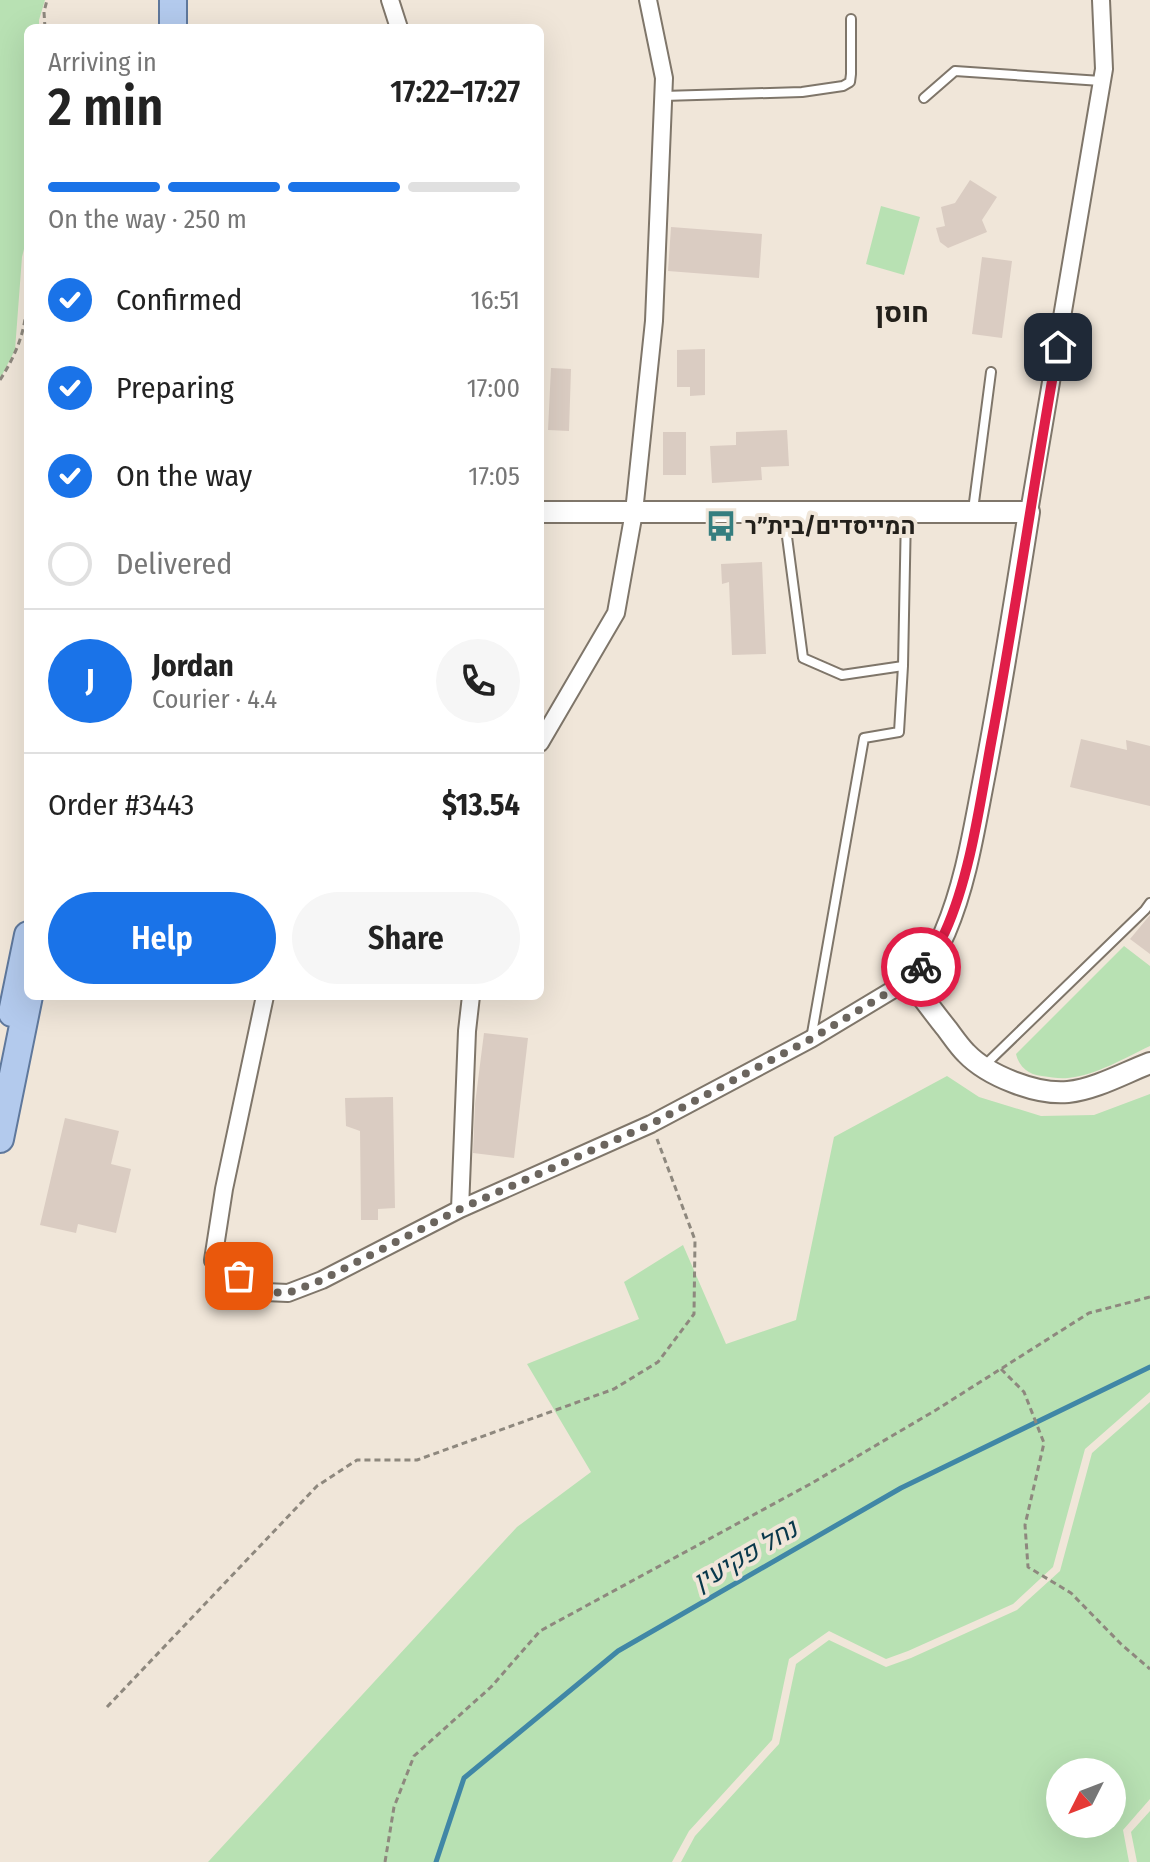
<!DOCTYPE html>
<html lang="en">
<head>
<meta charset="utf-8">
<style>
	body { margin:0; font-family:"Fira Sans Condensed",Heebo,sans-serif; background:#f6f6f6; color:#222; height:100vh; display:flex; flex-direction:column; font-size:30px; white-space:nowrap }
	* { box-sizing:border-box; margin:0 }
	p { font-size:26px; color:#767676 }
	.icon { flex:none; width:44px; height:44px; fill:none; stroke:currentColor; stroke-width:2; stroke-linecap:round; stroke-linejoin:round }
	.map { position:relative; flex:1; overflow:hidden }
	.panel { position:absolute; left:24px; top:24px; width:520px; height:976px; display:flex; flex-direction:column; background:#fff; border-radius:12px; box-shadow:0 8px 32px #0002 }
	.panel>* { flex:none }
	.needle { width:52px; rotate:228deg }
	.fabs { position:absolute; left:1046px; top:1758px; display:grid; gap:16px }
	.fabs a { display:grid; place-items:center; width:80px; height:80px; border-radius:50%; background:#fff; box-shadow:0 8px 32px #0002; font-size:40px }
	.pin { position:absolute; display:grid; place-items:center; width:68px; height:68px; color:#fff; margin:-34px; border-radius:16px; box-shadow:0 4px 12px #0006 }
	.courier { position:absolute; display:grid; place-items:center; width:80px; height:80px; margin:-40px; border:6px solid #e11d48; border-radius:50%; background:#fff; color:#222; box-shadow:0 2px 10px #0007 }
	.overview em { font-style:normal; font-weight:600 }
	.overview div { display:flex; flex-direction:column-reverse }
	.overview { display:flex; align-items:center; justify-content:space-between; height:136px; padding:0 24px }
	h1 { font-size:52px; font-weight:600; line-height:60px }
	.bar { display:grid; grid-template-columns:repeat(4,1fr); gap:12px 8px; align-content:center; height:96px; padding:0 24px }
	.bar i { height:10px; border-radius:6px; background:#e0e0e0 }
	.bar .selected { background:#1a73e8 }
	.bar p { grid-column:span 4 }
	.line { display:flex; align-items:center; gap:20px; padding:0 24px; border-top:2px solid #e0e0e0 }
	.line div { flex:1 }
	.round { display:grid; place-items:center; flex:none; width:84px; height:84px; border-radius:42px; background:#f6f6f6 }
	ol { padding:0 24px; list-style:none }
	li { display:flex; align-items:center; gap:24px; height:88px }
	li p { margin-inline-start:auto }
	li .icon { padding:8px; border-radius:50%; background:#1a73e8; color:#fff; stroke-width:4 }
	li:last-child { color:#767676 }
	li i { width:44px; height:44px; border:4px solid #e0e0e0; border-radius:50% }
	.action { display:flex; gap:16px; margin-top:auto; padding:16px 24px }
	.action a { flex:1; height:92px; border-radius:48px; background:#1a73e8; color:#fff; font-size:32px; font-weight:600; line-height:92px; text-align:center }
	.action a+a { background:#f6f6f6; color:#222 }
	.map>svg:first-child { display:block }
	.green { fill:#b8e1b3; fill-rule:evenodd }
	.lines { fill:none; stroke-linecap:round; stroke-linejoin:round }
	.stream { stroke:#4087a6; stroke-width:5 }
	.building { fill:#daccc2 }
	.service-casing { stroke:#7f766a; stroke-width:12 }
	.minor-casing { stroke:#7f766a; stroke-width:20 }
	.tertiary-casing { stroke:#7f766a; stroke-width:24 }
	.primary-casing { stroke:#5f789c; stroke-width:30 }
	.path { stroke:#8e887e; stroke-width:3; stroke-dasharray:6 4; stroke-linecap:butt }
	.service { stroke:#fff; stroke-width:8 }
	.minor { stroke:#fff; stroke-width:16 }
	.tertiary { stroke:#fff; stroke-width:20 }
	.primary { stroke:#b3caed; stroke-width:26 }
	.done { stroke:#6b655e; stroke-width:8; stroke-dasharray:0 14.4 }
	.route { stroke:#e11d48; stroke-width:10 }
	.labels { text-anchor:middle; stroke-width:8; stroke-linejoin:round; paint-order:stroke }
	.poi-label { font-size:24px; font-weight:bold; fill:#23201b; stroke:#f0e6d9; text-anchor:start }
	.water-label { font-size:26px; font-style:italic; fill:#09384b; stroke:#f0e6d9 }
	.quarter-label { font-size:28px; font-weight:bold; fill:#23201b; stroke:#f0e6d9 }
</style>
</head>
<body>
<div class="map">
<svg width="1150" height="1862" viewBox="0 0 1150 1862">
	<rect width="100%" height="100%" fill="#f0e6d9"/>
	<path class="green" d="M0,0H45L39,20V28H28V233L22,257L15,350L0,379Z
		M881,206L920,217L904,275L866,264Z
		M1124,946L1150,966V1046C1124,1058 1097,1075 1068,1078C1059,1079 1051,1077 1042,1076C1029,1075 1019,1067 1016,1054Z
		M947,1076L979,1097L1041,1116L1094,1115L1150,1094V1392L1085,1449L1053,1567L1013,1604L908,1651L886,1659L829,1631L789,1659L772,1740L689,1831L672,1862H208L517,1527L591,1472L527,1364L639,1319L624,1282L683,1245L726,1344L796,1320L834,1137Z
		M1150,1402V1799L1123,1830L1129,1862H681L695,1836L779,1744L796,1664L829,1640L886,1667L911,1658L1017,1610L1060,1571L1092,1453ZM1060,1772H1112V1824H1060Z
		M1150,1811V1862H1137L1131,1832Z"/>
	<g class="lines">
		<path class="stream" d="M436,1862L464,1778L618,1651L901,1488L1150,1367"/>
	</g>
	<path class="building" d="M970,180L997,197L982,220L987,232L948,248L940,242L936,228L945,226L941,207L955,203Z
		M671,227L762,234L759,278L668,271Z
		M982,257L1012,261L1002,338L972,334Z
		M705,349V395L690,396V387H677V350Z
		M551,368L571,369L569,431L548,430Z
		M787,430L789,466L761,467L762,480L712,483L710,446L736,445V432Z
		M663,432H686V475H663Z
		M762,562L766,654L732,655L729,582L722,584L721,564Z
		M1081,739L1127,750L1126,740L1150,746V806L1070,787Z
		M1150,915V954L1130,939Z
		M484,1033L528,1038L514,1158L473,1153L475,1104Z
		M393,1097L395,1208L378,1209V1220H361L360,1131L346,1126L345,1098Z
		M65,1118L119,1131L111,1164L131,1169L116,1233L78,1224L76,1233L40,1225Z"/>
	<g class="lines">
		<defs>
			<path id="service" d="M663,96L802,92L843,86L850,82L851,74V19
				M924,98L955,71L1101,81
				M973,510L991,372
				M784,514L803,658L842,675L903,666L906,513
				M811,1039L864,738L899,732L903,666
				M985,1065L1145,910L1150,903"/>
			<path id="minor" d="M390,0L399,28
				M1029,512L1104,69L1101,0
				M540,743L616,613L634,512L654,321L664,78L648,0
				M265,996L224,1189L213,1260L265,1292L288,1293L322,1280L460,1209L651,1124L811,1039L909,980
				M460,1209L467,1031L471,996"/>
			<path id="tertiary" d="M540,512H1029C1015,601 1001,690 984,778C974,829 966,883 945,932C937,951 923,965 909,980C922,996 934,1013 947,1029C953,1037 959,1046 966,1053C988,1076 1037,1095 1068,1092C1096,1089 1124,1073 1150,1063"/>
			<path id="primary" d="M173,28V0
				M12,1013L28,935
				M0,1139L29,996"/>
		</defs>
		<use href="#service" class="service-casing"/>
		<use href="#minor" class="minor-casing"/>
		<use href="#tertiary" class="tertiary-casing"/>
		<use href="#primary" class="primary-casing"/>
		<path class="path" d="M45,28L44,12L47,0
			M0,380C14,358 25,334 26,308C27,289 24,269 28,250
			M1001,1369L1024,1392L1044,1443L1025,1525L1028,1567L1071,1593L1121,1644L1150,1669
			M107,1707L317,1486L357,1460H417L614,1389L658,1362L694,1314L695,1240L657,1139
			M385,1862L394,1807L414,1756L491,1687L540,1631L812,1483L936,1410L1089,1313L1150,1297"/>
		<use href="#service" class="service"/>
		<use href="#minor" class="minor"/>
		<use href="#tertiary" class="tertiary"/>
		<use href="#primary" class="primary"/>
	</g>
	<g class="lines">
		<path class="done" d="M239,1276L265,1292L288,1293L322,1280L460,1209L651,1124L811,1039L909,980L921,967"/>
		<path class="route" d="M921,967C931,956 939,945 945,932C970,877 980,803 991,743C1016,611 1034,479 1058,347"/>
	</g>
	<defs>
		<symbol id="bus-bare" viewBox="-9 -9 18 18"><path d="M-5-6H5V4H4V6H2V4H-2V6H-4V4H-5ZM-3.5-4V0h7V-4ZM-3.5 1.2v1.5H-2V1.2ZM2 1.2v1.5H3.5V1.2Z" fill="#357e7f" stroke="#f0e6d9" stroke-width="2.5" paint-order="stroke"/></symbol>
	</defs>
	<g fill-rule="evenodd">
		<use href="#bus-bare" x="699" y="504" width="44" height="44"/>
	</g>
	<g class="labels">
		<g class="poi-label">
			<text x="745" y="534">המייסדים/בית״ר</text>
		</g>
		<g class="water-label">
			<text transform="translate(745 1555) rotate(-30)" y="9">נחל פקיעין</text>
		</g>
		<g class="quarter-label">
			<text x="902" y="322">חוסן</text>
		</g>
	</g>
</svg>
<div class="fabs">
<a><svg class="needle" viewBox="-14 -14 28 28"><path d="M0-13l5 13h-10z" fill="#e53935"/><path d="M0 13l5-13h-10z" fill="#767676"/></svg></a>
</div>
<div class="pin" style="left:239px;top:1276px;background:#ea580c"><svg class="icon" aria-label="bag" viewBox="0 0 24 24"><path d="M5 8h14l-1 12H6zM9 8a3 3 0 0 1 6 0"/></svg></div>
<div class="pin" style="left:1058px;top:347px;background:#1f2937"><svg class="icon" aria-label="home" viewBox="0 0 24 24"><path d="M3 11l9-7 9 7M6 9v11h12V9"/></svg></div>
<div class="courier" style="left:921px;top:967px"><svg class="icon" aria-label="bike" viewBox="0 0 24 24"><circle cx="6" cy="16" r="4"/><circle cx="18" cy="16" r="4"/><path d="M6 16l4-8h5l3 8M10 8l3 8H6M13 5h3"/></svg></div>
<section class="panel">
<div class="overview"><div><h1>2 min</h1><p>Arriving in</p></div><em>17:22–17:27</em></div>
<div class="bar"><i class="selected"></i><i class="selected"></i><i class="selected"></i><i></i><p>On the way · 250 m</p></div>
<ol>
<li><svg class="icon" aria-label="check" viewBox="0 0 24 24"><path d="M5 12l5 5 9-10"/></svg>Confirmed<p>16:51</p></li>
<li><svg class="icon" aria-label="check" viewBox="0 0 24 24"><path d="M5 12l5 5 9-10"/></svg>Preparing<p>17:00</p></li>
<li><svg class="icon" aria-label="check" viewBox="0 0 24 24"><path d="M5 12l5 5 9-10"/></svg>On the way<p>17:05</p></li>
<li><i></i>Delivered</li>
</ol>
<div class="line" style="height:144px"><b class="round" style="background:#1a73e8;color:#fff">J</b><div><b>Jordan</b><p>Courier · 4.4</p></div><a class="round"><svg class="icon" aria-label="phone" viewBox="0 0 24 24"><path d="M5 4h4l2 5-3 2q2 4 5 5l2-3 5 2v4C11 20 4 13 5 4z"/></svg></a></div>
<div class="line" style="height:104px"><div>Order #3443</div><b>$13.54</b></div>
<div class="action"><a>Help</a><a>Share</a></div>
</section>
</div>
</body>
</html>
